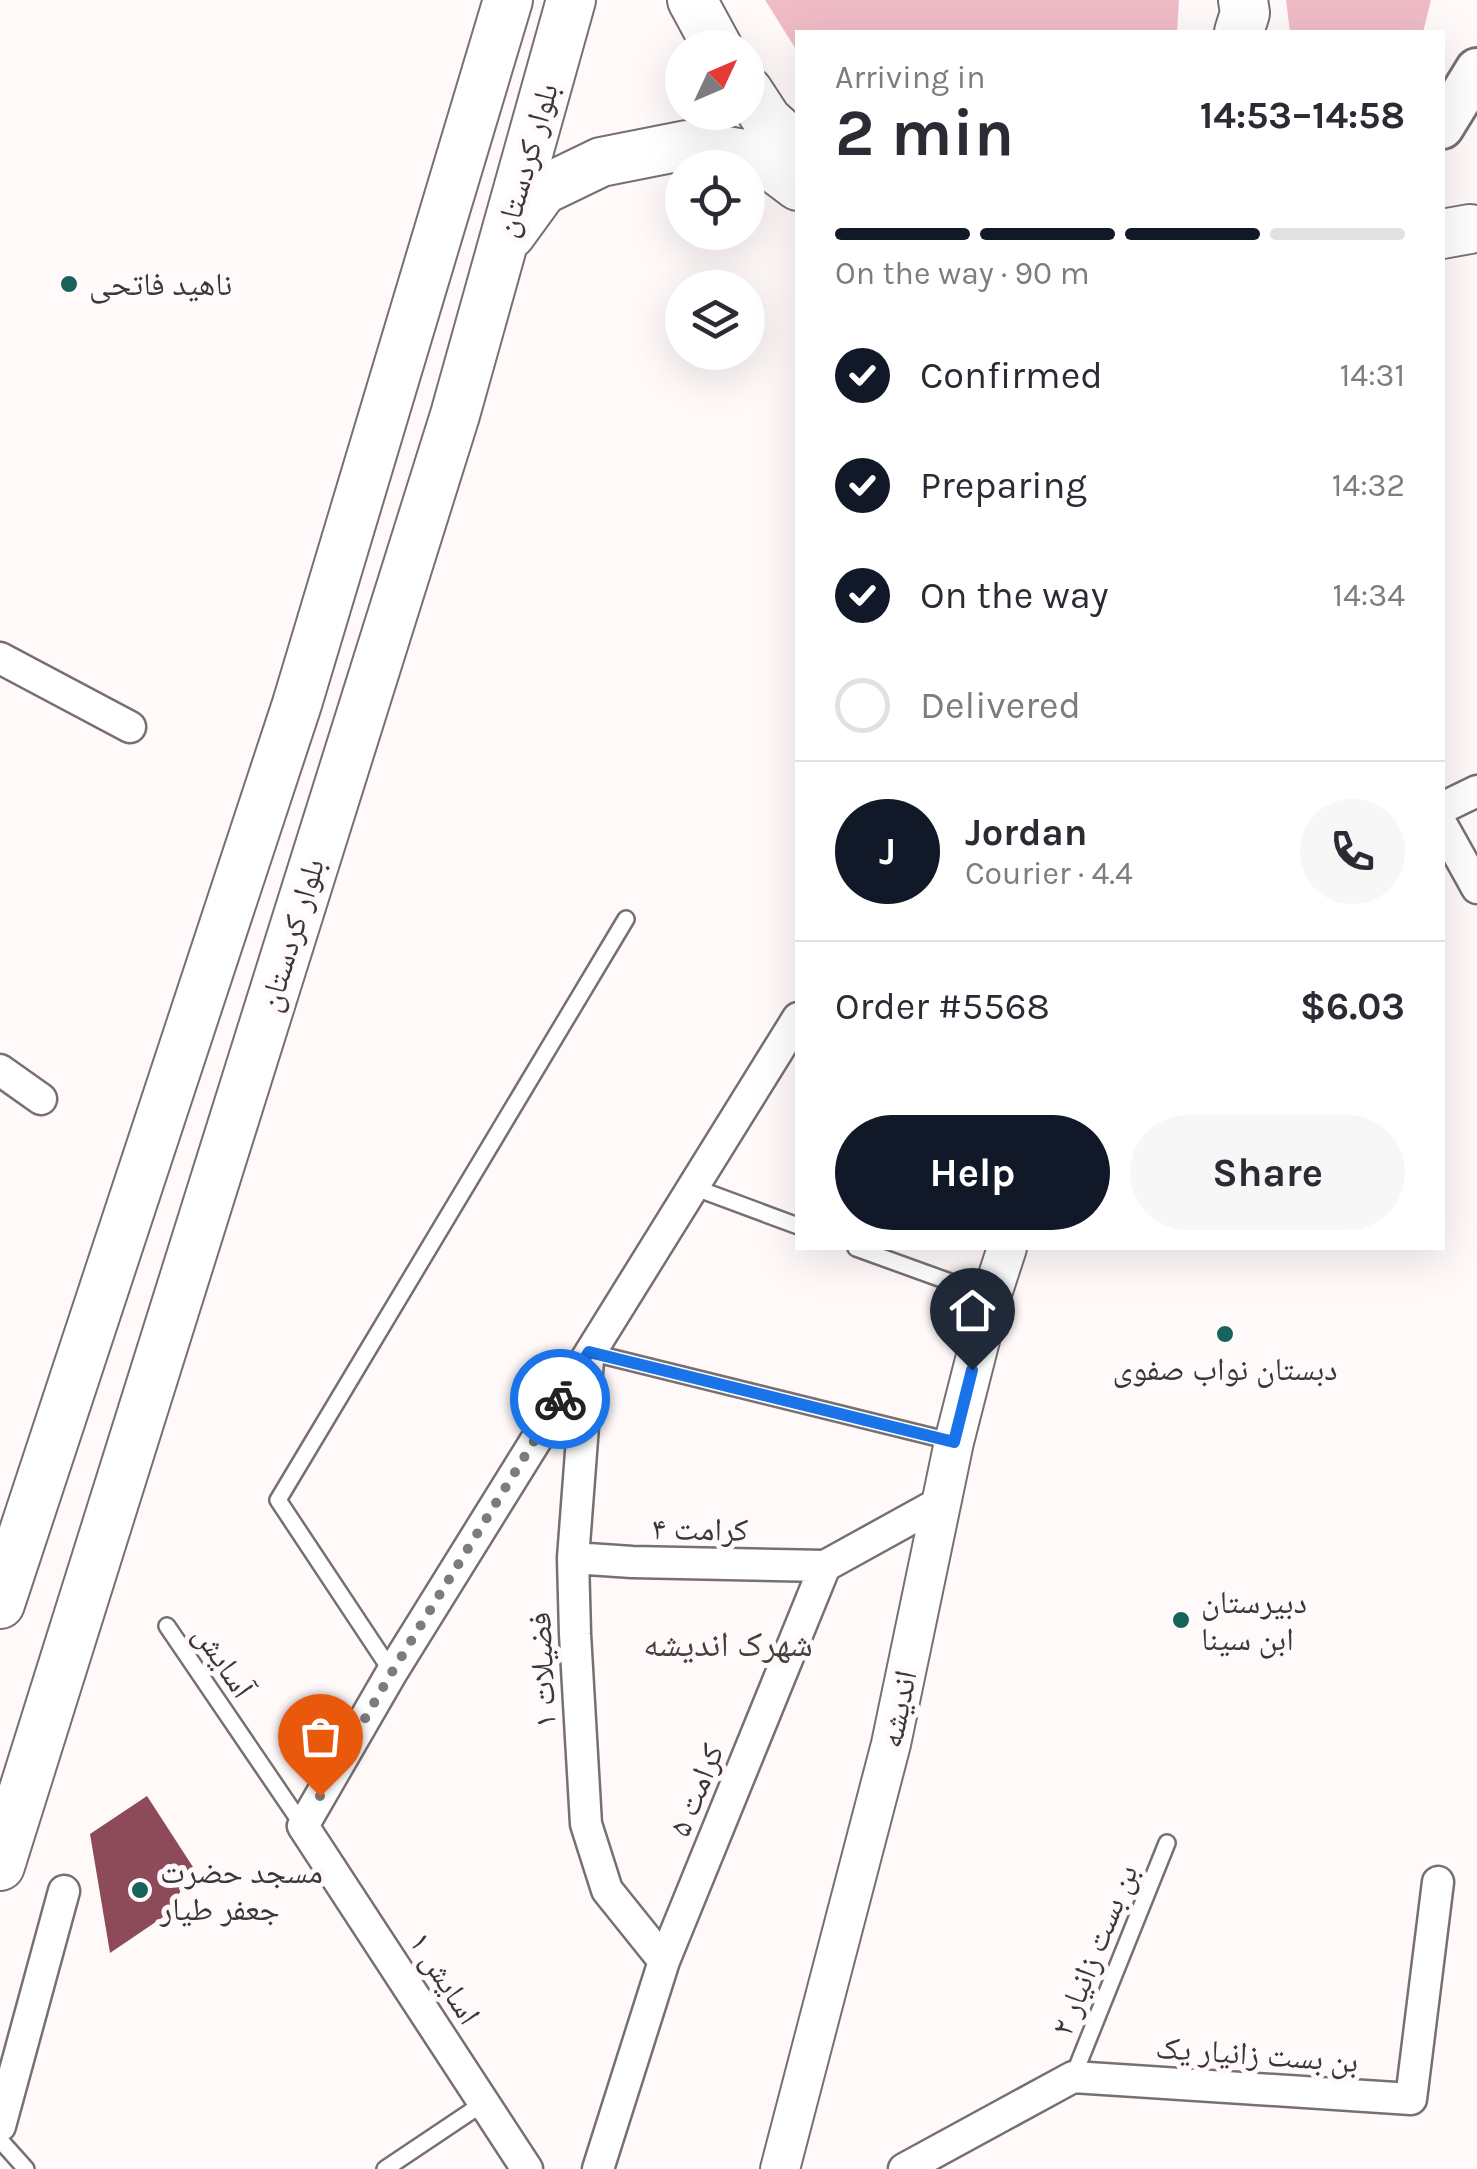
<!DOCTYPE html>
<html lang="en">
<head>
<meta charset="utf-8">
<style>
	body { margin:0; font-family:Karla,"Noto Naskh Arabic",sans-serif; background:#f7f7f7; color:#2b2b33; height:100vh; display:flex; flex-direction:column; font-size:38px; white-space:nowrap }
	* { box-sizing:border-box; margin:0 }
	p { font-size:32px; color:#7c7c81 }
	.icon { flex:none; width:55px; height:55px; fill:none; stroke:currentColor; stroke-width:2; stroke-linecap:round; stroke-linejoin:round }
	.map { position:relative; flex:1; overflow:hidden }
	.panel { position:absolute; left:795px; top:30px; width:650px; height:1220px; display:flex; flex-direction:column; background:#fff; border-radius:0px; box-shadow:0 10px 40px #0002 }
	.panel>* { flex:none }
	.needle { width:65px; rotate:46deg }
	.fabs { position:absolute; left:665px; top:30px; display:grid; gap:20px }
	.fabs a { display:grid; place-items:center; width:100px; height:100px; border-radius:50%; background:#fff; box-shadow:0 10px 40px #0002; font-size:50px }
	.pin { position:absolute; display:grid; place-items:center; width:85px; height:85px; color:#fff; margin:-102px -42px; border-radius:50% 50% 50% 0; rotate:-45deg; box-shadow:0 0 10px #0007 }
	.pin .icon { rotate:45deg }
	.courier { position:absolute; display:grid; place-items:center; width:100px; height:100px; margin:-50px; border:8px solid #1a73e8; border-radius:50%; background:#fff; color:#222; box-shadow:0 2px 12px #0007 }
	.summary em { font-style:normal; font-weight:700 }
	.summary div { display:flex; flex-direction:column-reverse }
	.summary { display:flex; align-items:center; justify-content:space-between; height:170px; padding:0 40px }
	h1 { font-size:65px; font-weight:700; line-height:75px }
	.bar { display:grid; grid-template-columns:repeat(4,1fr); gap:15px 10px; align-content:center; height:120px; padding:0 40px }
	.bar i { height:12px; border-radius:8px; background:#e1e1e2 }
	.bar .current { background:#111827 }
	.bar p { grid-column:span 4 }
	.line { display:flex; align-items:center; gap:25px; padding:0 40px; border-top:2px solid #e1e1e2 }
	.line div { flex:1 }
	.round { display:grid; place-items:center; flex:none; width:105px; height:105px; border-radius:52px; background:#f7f7f7 }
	ol { padding:0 40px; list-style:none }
	li { display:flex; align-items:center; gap:30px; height:110px }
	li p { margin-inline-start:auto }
	li .icon { padding:10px; border-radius:50%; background:#111827; color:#fff; stroke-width:4 }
	li:last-child { color:#7c7c81 }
	li i { width:55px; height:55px; border:5px solid #e1e1e2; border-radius:50% }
	.primary-button { display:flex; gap:20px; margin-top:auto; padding:20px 40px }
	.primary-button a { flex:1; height:115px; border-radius:60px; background:#111827; color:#fff; font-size:40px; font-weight:700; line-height:115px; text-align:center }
	.primary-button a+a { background:#f7f7f7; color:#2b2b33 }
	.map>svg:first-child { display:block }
	.green { fill:#efbcc6 }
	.building { fill:#8d4a59 }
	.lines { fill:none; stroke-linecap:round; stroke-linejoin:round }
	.service-casing { stroke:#777071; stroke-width:20 }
	.minor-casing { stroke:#777071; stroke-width:35 }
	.tertiary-casing { stroke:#777071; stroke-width:42 }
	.secondary-casing { stroke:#777071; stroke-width:48 }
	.primary-casing { stroke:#777071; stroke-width:52 }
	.service { stroke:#fff; stroke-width:15 }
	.minor { stroke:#fff; stroke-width:30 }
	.tertiary { stroke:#fff; stroke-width:38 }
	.secondary { stroke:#fff; stroke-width:42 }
	.primary { stroke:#fff; stroke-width:48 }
	.done { stroke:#7f7b7c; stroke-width:10; stroke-dasharray:0 18 }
	.route { stroke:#1a73e8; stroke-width:12 }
	.poi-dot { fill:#18645d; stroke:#fff9fa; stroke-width:4 }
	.labels { text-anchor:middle; stroke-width:10; stroke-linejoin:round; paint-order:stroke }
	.street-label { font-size:32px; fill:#3a3738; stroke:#fff9fa }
	.poi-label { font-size:32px; fill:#3a3738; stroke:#fff9fa; text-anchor:start }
	.neighbourhood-label { font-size:35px; fill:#464041; stroke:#fff9fa }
</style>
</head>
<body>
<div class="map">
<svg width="1477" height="2169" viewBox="0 0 1477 2169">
	<rect width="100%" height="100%" fill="#fff9fa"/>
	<path class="green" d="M765,0H1179L1177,32H798L797,51Z
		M1286,0H1431L1423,32H1290Z"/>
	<path class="building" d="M147,1796L193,1867L169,1913L110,1953L90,1834Z"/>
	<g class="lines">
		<defs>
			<path id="service" d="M693,1187L798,1226
				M856,1248L989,1296
				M589,1352L954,1442
				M167,1626L303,1826
				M392,1672L278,1500L626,919
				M1073,2077L1167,1843
				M0,2140L26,2169
				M385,2169L485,2102"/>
			<path id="minor" d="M0,658L130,727
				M1442,808L1477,791
				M1442,825L1477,888
				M0,1070L41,1099
				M588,1360L573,1558L575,1634L586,1824L607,1890L664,1961
				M573,1558L632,1562L825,1566
				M0,2126L64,1891
				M527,2169L303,1826L392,1672L798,1018
				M598,2169L664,1961L825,1566L941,1502
				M904,2169L1073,2077L1411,2099L1438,1882"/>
			<path id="tertiary" d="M780,2169L891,1744L954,1442L991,1297L1007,1248"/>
			<path id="secondary" d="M1442,127L1477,70"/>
			<path id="primary" d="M692,0L718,48
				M1239,32L1245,13L1243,0
				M748,91L767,120L798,148
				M511,234L543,190L601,162L687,145L758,156L798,186
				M1442,234L1470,229
				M0,1604L297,704L508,0
				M0,1866L455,415L571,0"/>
		</defs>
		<use href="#service" class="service-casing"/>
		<use href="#minor" class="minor-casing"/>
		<use href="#tertiary" class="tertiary-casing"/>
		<use href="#secondary" class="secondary-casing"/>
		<use href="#primary" class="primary-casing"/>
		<use href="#service" class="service"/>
		<use href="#minor" class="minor"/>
		<use href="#tertiary" class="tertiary"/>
		<use href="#secondary" class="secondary"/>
		<use href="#primary" class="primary"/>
	</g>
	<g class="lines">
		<path class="done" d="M320,1796L392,1672L560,1399"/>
		<path class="route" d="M560,1399L589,1352L954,1442L972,1370"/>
	</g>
	<g class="poi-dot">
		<circle cx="69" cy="284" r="10"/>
		<circle cx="1225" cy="1334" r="10"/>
		<circle cx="1181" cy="1620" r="10"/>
		<circle cx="140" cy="1890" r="10"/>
	</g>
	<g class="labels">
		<g class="street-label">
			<text transform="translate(526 160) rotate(-74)" y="11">بلوار کردستان</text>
			<text transform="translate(291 935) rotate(-73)" y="11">بلوار کردستان</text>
			<text transform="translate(700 1529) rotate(1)" y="11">کرامت ۴</text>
			<text transform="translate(224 1661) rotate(56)" y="11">آسایش</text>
			<text transform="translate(542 1670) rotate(-93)" y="11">فضیلات ۱</text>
			<text transform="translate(898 1709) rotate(-78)" y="11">اندیشه</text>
			<text transform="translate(696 1790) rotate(-68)" y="11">کرامت ۵</text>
			<text transform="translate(1094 1950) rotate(-68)" y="11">بن بست زانیار ۲</text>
			<text transform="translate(445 1978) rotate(57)" y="11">اسایش ۱</text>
			<text transform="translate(1257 2054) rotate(4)" y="11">بن بست زانیار یک</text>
		</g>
		<g class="poi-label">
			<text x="89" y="295">ناهید فاتحی</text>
			<text x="1225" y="1380" text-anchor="middle">دبستان نواب صفوی</text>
			<text x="1201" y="1613">دبیرستان<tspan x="1201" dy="37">ابن سینا</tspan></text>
			<text x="160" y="1883">مسجد حضرت<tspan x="160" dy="37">جعفر طیار</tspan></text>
		</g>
		<g class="neighbourhood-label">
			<text x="728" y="1656">شهرک اندیشه</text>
		</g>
	</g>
</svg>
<div class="fabs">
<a><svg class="needle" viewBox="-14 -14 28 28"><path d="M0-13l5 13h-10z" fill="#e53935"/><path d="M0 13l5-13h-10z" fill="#7c7c81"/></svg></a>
<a><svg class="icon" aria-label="locate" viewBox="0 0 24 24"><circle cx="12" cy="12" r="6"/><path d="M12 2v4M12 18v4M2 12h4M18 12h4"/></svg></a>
<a><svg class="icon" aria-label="layers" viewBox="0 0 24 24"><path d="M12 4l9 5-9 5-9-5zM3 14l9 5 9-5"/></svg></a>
</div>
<div class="pin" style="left:320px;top:1796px;background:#ea580c"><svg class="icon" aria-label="bag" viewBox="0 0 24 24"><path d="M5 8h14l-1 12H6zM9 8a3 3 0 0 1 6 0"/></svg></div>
<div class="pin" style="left:972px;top:1370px;background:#1f2937"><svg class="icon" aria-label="home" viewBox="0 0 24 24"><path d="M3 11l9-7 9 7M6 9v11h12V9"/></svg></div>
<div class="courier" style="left:560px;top:1399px"><svg class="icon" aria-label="bike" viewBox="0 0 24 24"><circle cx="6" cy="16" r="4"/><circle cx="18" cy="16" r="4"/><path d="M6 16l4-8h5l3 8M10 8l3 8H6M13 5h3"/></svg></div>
<section class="panel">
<div class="summary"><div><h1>2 min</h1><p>Arriving in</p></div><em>14:53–14:58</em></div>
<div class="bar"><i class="current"></i><i class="current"></i><i class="current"></i><i></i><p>On the way · 90 m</p></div>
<ol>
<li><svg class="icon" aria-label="check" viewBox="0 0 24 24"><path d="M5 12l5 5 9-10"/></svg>Confirmed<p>14:31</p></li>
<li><svg class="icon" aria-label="check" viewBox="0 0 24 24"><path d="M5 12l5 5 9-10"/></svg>Preparing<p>14:32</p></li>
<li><svg class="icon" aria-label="check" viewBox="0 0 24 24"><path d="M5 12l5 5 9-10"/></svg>On the way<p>14:34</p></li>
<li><i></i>Delivered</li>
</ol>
<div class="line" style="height:180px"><b class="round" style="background:#111827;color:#fff">J</b><div><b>Jordan</b><p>Courier · 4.4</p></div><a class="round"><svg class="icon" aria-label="phone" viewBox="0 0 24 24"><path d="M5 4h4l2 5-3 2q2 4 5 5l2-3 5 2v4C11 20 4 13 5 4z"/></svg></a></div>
<div class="line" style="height:130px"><div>Order #5568</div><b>$6.03</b></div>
<div class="primary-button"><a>Help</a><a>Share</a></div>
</section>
</div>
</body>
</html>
